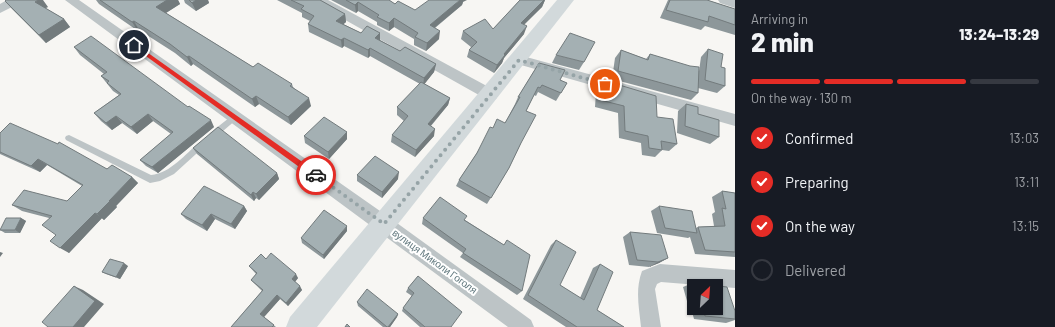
<!DOCTYPE html>
<html lang="en">
<head>
<meta charset="utf-8">
<style>
	body { margin:0; font-family:Barlow,sans-serif; background:#242831; color:#f1f3f6; height:100vh; display:flex; flex-direction:column; font-size:15px; white-space:nowrap }
	* { box-sizing:border-box; margin:0 }
	p { font-size:13px; color:#9ea1a6 }
	.icon { flex:none; width:22px; height:22px; fill:none; stroke:currentColor; stroke-width:2; stroke-linecap:round; stroke-linejoin:round }
	.map { position:relative; flex:1; overflow:hidden }
	.details { display:flex; flex-direction:column; background:#171b24; width:320px }
	.details>* { flex:none }
	.needle { width:26px; rotate:25deg }
	.controls { position:absolute; left:687px; top:279px; display:grid; gap:8px }
	.controls a { display:grid; place-items:center; width:36px; height:36px; border-radius:0px; background:#171b24; box-shadow:0 1px 3px #0004; font-size:20px }
	.pin { position:absolute; display:grid; place-items:center; width:34px; height:34px; color:#fff; margin:-17px; border:2px solid #fff; border-radius:50%; box-shadow:0 1px 4px #0007 }
	.courier { position:absolute; display:grid; place-items:center; width:40px; height:40px; margin:-20px; border:3px solid #e42c26; border-radius:50%; background:#fff; color:#222; box-shadow:0 1px 5px #0007 }
	.headline em { font-style:normal; font-weight:800 }
	.headline div { display:flex; flex-direction:column-reverse }
	.headline { display:flex; align-items:center; justify-content:space-between; height:68px; padding:0 16px }
	h1 { font-size:26px; font-weight:800; line-height:30px }
	.bar { display:grid; grid-template-columns:repeat(4,1fr); gap:6px 4px; align-content:center; height:48px; padding:0 16px }
	.bar i { height:5px; border-radius:3px; background:#363941 }
	.bar .selected { background:#e42c26 }
	.bar p { grid-column:span 4 }
	ol { padding:0 16px; list-style:none }
	li { display:flex; align-items:center; gap:12px; height:44px }
	li p { margin-inline-start:auto }
	li .icon { padding:4px; border-radius:50%; background:#e42c26; color:#fff; stroke-width:4 }
	li:last-child { color:#9ea1a6 }
	li i { width:22px; height:22px; border:2px solid #363941; border-radius:50% }
	main { display:flex; flex:1; min-height:0 }
	.map>svg:first-child { display:block }
	.lines { fill:none; stroke-linecap:round; stroke-linejoin:round }
	.lane { fill:#bdc4c6; fill-rule:evenodd }
	.street { fill:#bdc4c6; fill-rule:evenodd }
	.secondary { fill:#d2d9db; fill-rule:evenodd }
	.wall { fill:#8d979a; fill-rule:evenodd }
	.shaded-wall { fill:#737b7d }
	.building { fill:#a4b0b3; stroke:#737b7d }
	.route { fill:#e42c26 }
	.done { stroke:#96a4a7; stroke-width:4; stroke-dasharray:0 7.2 }
	.labels { text-anchor:middle; stroke-width:4; stroke-linejoin:round; paint-order:stroke }
	.street-label { font-size:10px; fill:#61787e; stroke:#fff }
</style>
</head>
<body>
<main>
<div class="map">
<svg width="735" height="327" viewBox="0 0 735 327">
	<rect width="100%" height="100%" fill="#f7f6f3"/>
	<g class="lines">
		<path class="lane" d="M234,114L237,115L238,117L237,119L216,137H210L209,135L210,133Z
			M69,135L151,175C171,173 185,154 200,142H206L207,144L174,174L160,181L150,183L66,140L65,138L66,136Z"/>
		<path class="street" d="M7,0H22L20,3L0,13V4Z
			M65,0H79L390,218L531,320L534,327H508Z
			M313,0H328L496,91L498,95L496,99L491,101L486,99L315,3Z
			M718,0H735V8L720,3Z
			M519,55L735,114V126L514,63L512,60L514,57Z
			M660,264L735,270V288L661,282L657,284L655,289L661,327H641C639,307 635,290 642,271Z"/>
		<path class="secondary" d="M557,0H574L317,327H286L290,317Z"/>
	</g>
	<path class="wall" d="M96,0H178L180,4L166,13L253,67L292,84L293,87L311,106L291,125L259,104L255,107L193,64L191,66L175,53L139,30L138,31L99,4Z
		M184,0H208L209,3L196,11L185,3Z
		M277,0H320L345,14L346,22L343,24L361,33H380V40L400,51L436,64L434,72L424,84L450,98L448,105L431,126L434,136L415,157L391,142L392,135L404,121L397,115V107L420,84L370,56L368,58L344,46L342,48L309,32L308,24L310,21L302,17V13Z
		M331,0H389L395,4L415,10L463,2L462,5L435,28L439,39L426,51L414,45V39L394,27L389,31L377,25V22L358,11L356,13Z
		M520,0H545L542,7L524,25V34L504,58L502,63L494,73L467,57L469,50L471,47L461,39L463,31L493,29Z
		M668,0H707L735,9V35L705,26L701,30L660,18Z
		M5,1L48,7L45,8L64,19L70,27L46,43L12,9Z
		M74,47L214,127L158,173L146,166L140,160L171,134L153,121L137,134L122,123L112,130L101,121L94,113L119,95L113,91L101,76L104,74L80,55Z
		M708,49L721,67L725,86L717,93L698,88V93L691,100L612,79L615,58L621,50L646,59L650,54L699,71L701,57Z
		M556,55L584,62L579,70L552,63Z
		M539,63L560,80L567,83L556,101L538,92L536,96L534,95L526,111L521,143L509,168L487,204L456,186L459,180L493,128L505,123L515,104L518,97Z
		M601,84L613,87L616,84L657,117L677,144L669,151L662,150L655,157L642,155L641,143L619,138L618,113L595,107L596,92Z
		M686,104L719,137L710,144L677,133L678,111Z
		M0,133L132,177L138,183L116,206L117,207L104,220L102,218L69,253L56,235L49,218L22,211L12,205L67,201L82,186L47,165L40,172L0,154Z
		M304,136L347,139L329,159L305,143Z
		M193,148L277,173L279,179L259,200L256,198L254,201L197,154Z
		M357,175L398,179L382,198L357,181Z
		M722,191L735,193V257L695,254L690,237L688,238L657,233L651,211L659,206L696,228L698,227L714,226L712,214L715,212L712,197Z
		M244,206L247,211L235,229L215,219L207,231L186,219L181,214Z
		M21,218L26,221L20,233H5L0,230Z
		M423,218L465,220L504,245L507,240L522,291L517,295L460,257L463,253L422,224Z
		M347,231L324,259L302,243L301,238Z
		M630,232L668,258L659,263L649,267L629,265L623,237Z
		M556,240L560,285L580,298L593,268L600,264L597,310L624,327H566L523,299L551,245Z
		M266,259L298,278L295,282L302,290L288,306L280,299L264,317L276,327H231L262,291L251,280L256,274L249,266Z
		M128,266L120,279L106,274L102,272Z
		M418,276L451,327H420L402,311L403,308L412,296L406,292L408,288Z
		M693,283L735,311V320L726,323L694,319L691,308H689L683,287ZM694,286L716,308H694Z
		M357,302L398,314L397,317L390,327H383L358,306Z"/>
	<path class="shaded-wall" d="M38,0H43L48,7L41,10L35,2Z
		M167,0H178L180,4L161,16L156,7Z
		M196,0H208L209,3L196,11L192,3Z
		M460,0H467L463,2L462,5L428,33L430,25Z
		M544,0H545L542,7L517,31L521,23Z
		M358,2V11L356,13L355,5Z
		M345,14L346,22L337,30L336,21Z
		M394,18V27L389,31V23Z
		M64,19L70,27L46,43L39,35Z
		M134,21L139,30L138,31L132,22Z
		M527,26L524,34L504,58L502,63L494,73L497,65L504,54Z
		M440,31L439,39L426,51L427,43Z
		M380,33V41L375,38Z
		M344,38V46L342,48L341,40Z
		M370,48V56L368,58V50Z
		M189,56L193,64L191,66L187,57Z
		M436,64L434,72L423,86L424,78Z
		M256,96L259,104L255,107L252,99Z
		M309,98L311,106L291,125L288,117Z
		M450,98L448,105L426,131L428,124Z
		M148,114L153,121L137,134L131,127Z
		M116,116L122,123L112,130L106,123Z
		M211,120L214,127L158,173L152,167Z
		M435,129L434,136L415,157L416,150Z
		M347,132V139L329,159L328,152Z
		M38,159L47,165L40,172L31,166Z
		M399,172L398,179L382,198V192Z
		M277,173L279,179L259,200L256,194Z
		M132,177L138,183L116,206L117,207L104,220L97,214L109,201Z
		M253,192L256,198L254,201L251,195Z
		M244,206L247,211L235,229L231,224Z
		M95,213L102,218L69,253L60,248Z
		M211,214L215,219L207,231L202,225Z
		M21,218L26,221L20,233L15,230Z
		M347,226V231L324,259L323,255Z
		M0,252L3,253L0,257Z
		M668,258L659,263L649,267L658,262Z
		M124,263L128,266L120,279L116,277Z
		M296,274L298,278L294,283L292,279Z
		M74,286L83,290L104,304L84,327H73Z
		M300,286L302,290L288,306L286,303Z
		M277,295L280,299L264,317L260,314Z
		M398,314L397,317L390,327H388Z"/>
	<path class="building" d="M6,0H38L35,2L64,19L39,35L5,1Z
		M100,0H167L156,7L253,67L258,63L292,84L290,86L309,98L288,117L256,96L252,99L189,56L187,57L170,44L134,21L132,22Z
		M189,0H196L192,3Z
		M291,0H320L345,14L336,21L361,33L367,26L380,33L375,38L400,51L405,47L436,64L424,78L370,48L368,50L344,38L341,40L308,24L314,16L301,9L304,6Z
		M346,0H389L395,4L398,1L415,10L429,0H460L430,25L440,31L427,43L415,37L418,33L394,18L389,23L377,17L379,15L358,2L355,5Z
		M520,0H544L521,23L527,26L504,54L505,55L497,65L469,50L477,42L463,31L485,19L493,29Z
		M670,0H707L735,9V25L709,16L708,22L666,10Z
		M570,33L595,42L584,62L556,55Z
		M91,36L188,107L189,106L211,120L152,167L140,160L173,132L148,114L131,127L116,116L106,123L94,113L121,94L107,83L109,81L101,76L107,72L74,47Z
		M708,49L723,54L721,67L725,68V86L705,80Z
		M621,50L648,60L650,54L690,66L699,67L698,93L618,71Z
		M539,63L565,70L560,80L567,83L561,93L542,85L540,88L538,87L526,111L536,115L521,143L509,168L491,198L459,180L477,153L490,127L493,128L497,119L505,123L520,97H518Z
		M421,82L450,98L428,124L435,129L416,150L392,135L408,116L397,107Z
		M601,84L615,88L616,84L656,96L657,117L673,119L677,144L661,141L662,150L649,148L648,136L625,131L624,106L600,100Z
		M686,104L698,107V114L719,120V137L685,126Z
		M324,117L347,132L328,152L304,136Z
		M10,123L58,144L59,142L107,169L112,165L132,177L109,201H110L97,214L95,213L60,248L50,241L56,235L42,225L52,216L12,205L24,190L67,201L83,185L38,159L31,166L0,152V133Z
		M218,127L277,173L256,194L253,192L251,195L193,148Z
		M375,156L399,172L382,192L357,175Z
		M204,186L244,206L231,224L211,214L202,225L181,214Z
		M722,191L735,193V252L705,250L698,227L725,226L722,208L726,209Z
		M440,197L467,216L464,220L504,245L507,240L530,255L522,291L463,253L466,249L423,218Z
		M659,206L692,211L697,233L665,228Z
		M324,210L347,226L323,255L301,238Z
		M6,218H21L15,230H0Z
		M630,232L661,235L668,258L658,262L637,260Z
		M556,240L576,252L560,285L584,300L600,264L613,272L597,310L624,327H577L528,295Z
		M271,253L296,274L292,279L300,286L286,303L277,295L260,314L274,325L272,327H231L263,290L251,280L257,273L249,266L261,254L266,259Z
		M110,259L124,263L116,277L102,272Z
		M418,276L462,312L451,327H425L403,308L414,293L408,288Z
		M693,283L727,287L735,311V319L705,316L703,308H716V286H694Z
		M74,286L95,301L73,327H48L42,322Z
		M367,289L398,314L388,327H387L357,302Z
		M347,324L350,327H345Z"/>
	<path class="route" d="M134,43L318,173V177H313L132,46Z"/>
	<g class="lines">
		<path class="done" d="M316,175L384,224L519,60L605,84"/>
	</g>
	<g class="labels">
		<g class="street-label">
			<text transform="translate(435 261) rotate(36)" y="4">вулиця Миколи Гоголя</text>
		</g>
	</g>
</svg>
<div class="controls">
<a><svg class="needle" viewBox="-14 -14 28 28"><path d="M0-13l5 13h-10z" fill="#e53935"/><path d="M0 13l5-13h-10z" fill="#9ea1a6"/></svg></a>
</div>
<div class="pin" style="left:605px;top:84px;background:#ea580c"><svg class="icon" aria-label="bag" viewBox="0 0 24 24"><path d="M5 8h14l-1 12H6zM9 8a3 3 0 0 1 6 0"/></svg></div>
<div class="pin" style="left:134px;top:45px;background:#1f2937"><svg class="icon" aria-label="home" viewBox="0 0 24 24"><path d="M3 11l9-7 9 7M6 9v11h12V9"/></svg></div>
<div class="courier" style="left:316px;top:175px"><svg class="icon" aria-label="car" viewBox="0 0 24 24"><path d="M5 17H2v-5l4-1 3-4h7l3 4 3 1v5h-3M9 17h6M6 11h13"/><circle cx="7" cy="17" r="2"/><circle cx="17" cy="17" r="2"/></svg></div>
</div>
<section class="details">
<div class="headline"><div><h1>2 min</h1><p>Arriving in</p></div><em>13:24–13:29</em></div>
<div class="bar"><i class="selected"></i><i class="selected"></i><i class="selected"></i><i></i><p>On the way · 130 m</p></div>
<ol>
<li><svg class="icon" aria-label="check" viewBox="0 0 24 24"><path d="M5 12l5 5 9-10"/></svg>Confirmed<p>13:03</p></li>
<li><svg class="icon" aria-label="check" viewBox="0 0 24 24"><path d="M5 12l5 5 9-10"/></svg>Preparing<p>13:11</p></li>
<li><svg class="icon" aria-label="check" viewBox="0 0 24 24"><path d="M5 12l5 5 9-10"/></svg>On the way<p>13:15</p></li>
<li><i></i>Delivered</li>
</ol>
</section>
</main>
</body>
</html>
